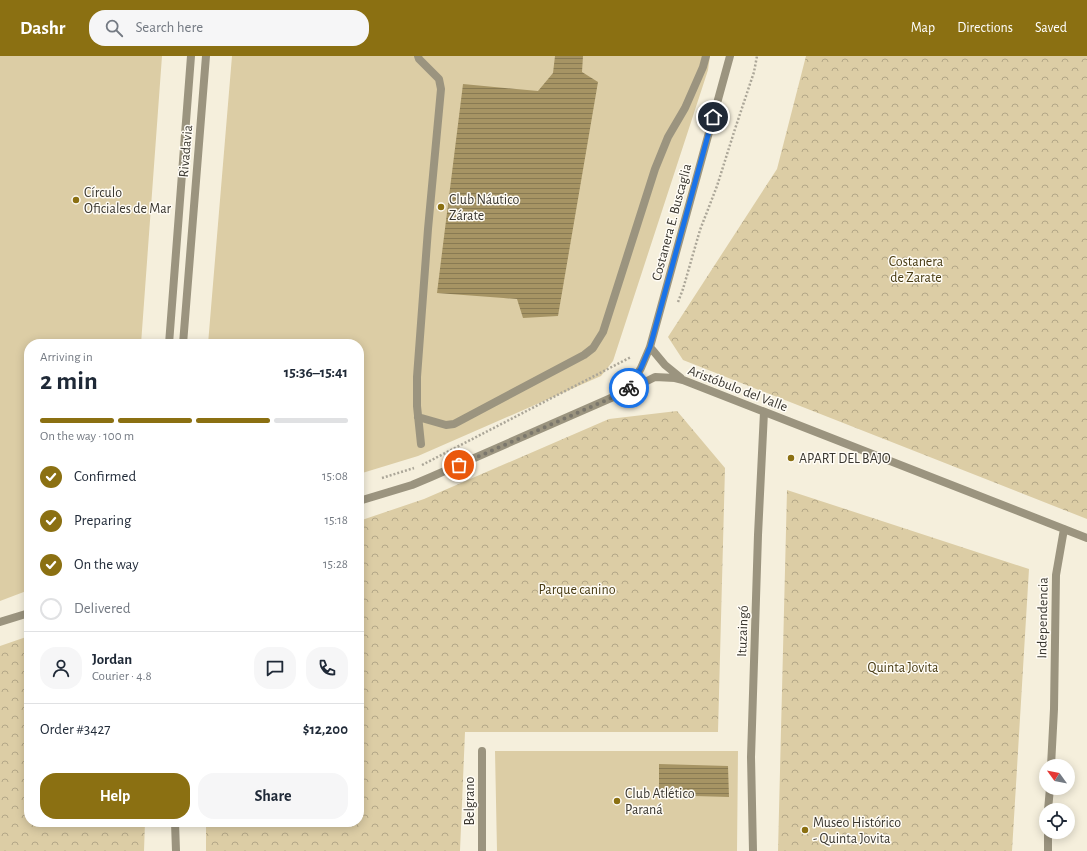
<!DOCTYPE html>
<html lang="en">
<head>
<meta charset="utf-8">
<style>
	body { margin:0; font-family:"Alegreya Sans",sans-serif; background:#f6f6f7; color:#1f2937; height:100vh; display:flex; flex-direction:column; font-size:15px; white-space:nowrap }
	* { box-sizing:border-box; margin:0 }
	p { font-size:13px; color:#747a83 }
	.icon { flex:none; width:22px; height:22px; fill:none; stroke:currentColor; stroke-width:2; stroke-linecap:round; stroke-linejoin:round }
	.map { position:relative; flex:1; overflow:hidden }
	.side { position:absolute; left:24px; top:283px; width:340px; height:488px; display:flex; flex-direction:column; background:#fff; border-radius:16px; box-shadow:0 2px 10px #0003 }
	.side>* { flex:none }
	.needle { width:26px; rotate:303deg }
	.tools { position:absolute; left:1039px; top:703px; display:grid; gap:8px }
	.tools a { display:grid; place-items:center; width:36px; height:36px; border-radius:50%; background:#fff; box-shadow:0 2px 10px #0003; font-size:20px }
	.pin { position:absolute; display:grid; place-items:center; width:34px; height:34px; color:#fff; margin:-17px; border:2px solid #fff; border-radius:50%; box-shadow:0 1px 4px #0007 }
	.courier { position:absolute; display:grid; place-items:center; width:40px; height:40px; margin:-20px; border:3px solid #1a73e8; border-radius:50%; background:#fff; color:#222; box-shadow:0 1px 5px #0007 }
	.overview em { font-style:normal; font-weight:700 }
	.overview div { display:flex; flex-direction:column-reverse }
	.overview { display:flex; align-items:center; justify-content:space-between; height:68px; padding:0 16px }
	h1 { font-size:26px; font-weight:700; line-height:30px }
	.bar { display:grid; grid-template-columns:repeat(4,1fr); gap:6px 4px; align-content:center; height:48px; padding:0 16px }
	.bar i { height:5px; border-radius:3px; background:#e0e1e3 }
	.bar .on { background:#8b7012 }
	.bar p { grid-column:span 4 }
	.line { display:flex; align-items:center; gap:10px; padding:0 16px; border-top:1px solid #e0e1e3 }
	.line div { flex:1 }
	.round { display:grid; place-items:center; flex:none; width:42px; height:42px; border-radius:16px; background:#f6f6f7 }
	ol { padding:0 16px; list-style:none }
	li { display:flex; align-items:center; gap:12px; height:44px }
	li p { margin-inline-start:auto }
	li .icon { padding:4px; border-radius:50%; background:#8b7012; color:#fff; stroke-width:4 }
	li:last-child { color:#747a83 }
	li i { width:22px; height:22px; border:2px solid #e0e1e3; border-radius:50% }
	.cta { display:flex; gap:8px; margin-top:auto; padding:8px 16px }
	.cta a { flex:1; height:46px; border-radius:16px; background:#8b7012; color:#fff; font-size:16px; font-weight:700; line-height:46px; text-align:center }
	.cta a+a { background:#f6f6f7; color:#1f2937 }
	header { display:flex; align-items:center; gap:24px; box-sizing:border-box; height:56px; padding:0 20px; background:#8b7012; color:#fff }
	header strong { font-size:19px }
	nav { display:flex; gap:22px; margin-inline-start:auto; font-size:14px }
	.search { width:280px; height:36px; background:#f6f6f7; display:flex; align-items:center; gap:10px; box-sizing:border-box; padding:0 14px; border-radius:16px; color:#747a83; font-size:15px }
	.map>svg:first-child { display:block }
	.grass { fill:#dccda5 }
	.forest { fill:url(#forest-crowns) }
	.water { fill:url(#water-rules) }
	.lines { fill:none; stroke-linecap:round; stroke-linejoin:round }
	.path { stroke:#aba698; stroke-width:2.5; stroke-dasharray:2 2; stroke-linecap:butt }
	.lane { stroke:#9b947f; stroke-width:8 }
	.street { stroke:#9b947f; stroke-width:8 }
	.done { stroke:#7b776c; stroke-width:4; stroke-dasharray:0 7.2 }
	.route { stroke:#1a73e8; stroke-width:5 }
	.poi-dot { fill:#8b7012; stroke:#fffcf5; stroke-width:1.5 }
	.labels { text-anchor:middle; stroke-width:3; stroke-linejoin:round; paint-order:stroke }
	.street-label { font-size:14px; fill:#39362f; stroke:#fffcf5 }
	.poi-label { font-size:14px; fill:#39362f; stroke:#fffcf5; text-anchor:start }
	.park-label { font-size:14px; fill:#473a12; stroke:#fffcf5 }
</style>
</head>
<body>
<header>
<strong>Dashr</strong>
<div class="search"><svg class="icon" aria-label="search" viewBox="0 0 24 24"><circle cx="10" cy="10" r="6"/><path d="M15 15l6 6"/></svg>Search here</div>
<nav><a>Map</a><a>Directions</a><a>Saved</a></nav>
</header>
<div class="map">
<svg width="1087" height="795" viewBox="0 0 1087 795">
	<defs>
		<pattern id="forest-crowns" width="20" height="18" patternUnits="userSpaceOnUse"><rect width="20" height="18" fill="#dccda5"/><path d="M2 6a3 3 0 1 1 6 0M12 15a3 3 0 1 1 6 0" fill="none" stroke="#b3a787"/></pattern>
		<pattern id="water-rules" width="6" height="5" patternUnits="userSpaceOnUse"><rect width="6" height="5" fill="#a69464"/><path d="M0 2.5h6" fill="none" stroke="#887a53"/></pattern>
	</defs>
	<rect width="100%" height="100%" fill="#f5efdc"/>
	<path class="grass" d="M0,0H162L141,288H29V534L0,545Z
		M232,0H710L708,14L613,305L601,320L418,400L359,418V288H208Z
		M495,695H738L737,795H497Z"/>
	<path class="forest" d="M806,0H1087V463L683,304L668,281L777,113Z
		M677,355L725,412L718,676H465L460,795H206V766H359V465L424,443L609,363Z
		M787,434L1029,513L1012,795H778Z
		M29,580V766H145L144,795H0V590Z"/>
	<path class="water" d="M555,0H583L582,16L598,26L558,260L523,262L517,243L437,237L463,28L538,35L553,17Z
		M659,708L728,710L729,741L659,739Z"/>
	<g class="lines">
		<path class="path" d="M678,246L683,233L700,174L717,130L735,73L754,16L757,0
			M422,409L631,301
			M382,422L414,412"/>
		<path class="lane" d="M418,0L419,3L439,23L441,33L428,173L417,321V350L421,388
			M418,361L446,369L454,368L584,299L593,292L603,276L655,113L668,81L685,52L703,11L706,0"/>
		<path class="street" d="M169,288L191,0
			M183,288L206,0
			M650,291L665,309L681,322
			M628,334L641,312L650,291L730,0
			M359,445L412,429L431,421L627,335L655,321L675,322L683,324L1087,482
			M0,566L29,557
			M1051,710L1054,653L1056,519L1064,473
			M1048,754L1050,732
			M175,766L176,795
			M482,795V695
			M753,795L751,701L758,479L764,356
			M1048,795V776"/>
	</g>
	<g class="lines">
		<path class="done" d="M459,409L627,335L629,332"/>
		<path class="route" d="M629,332L641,312L650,291L713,61"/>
	</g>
	<g class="poi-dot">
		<circle cx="76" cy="144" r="4"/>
		<circle cx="441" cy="151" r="4"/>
		<circle cx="791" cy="402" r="4"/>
		<circle cx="617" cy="745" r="4"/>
		<circle cx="805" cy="774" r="4"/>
	</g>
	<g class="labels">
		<g class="street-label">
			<text transform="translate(185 95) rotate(-85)" y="5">Rivadavia</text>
			<text transform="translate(671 166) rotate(-75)" y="5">Costanera E. Buscaglia</text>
			<text transform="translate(738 332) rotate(21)" y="5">Aristóbulo del Valle</text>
			<text transform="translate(1042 562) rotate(-89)" y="5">Independencia</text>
			<text transform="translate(742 575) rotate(-88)" y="5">Ituzaingó</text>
			<text transform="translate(469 745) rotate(-90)" y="5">Belgrano</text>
		</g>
		<g class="poi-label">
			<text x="84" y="141">Círculo<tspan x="84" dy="16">Oficiales de Mar</tspan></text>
			<text x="449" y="148">Club Náutico<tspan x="449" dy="16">Zárate</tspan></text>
			<text x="799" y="407">APART DEL BAJO</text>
			<text x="625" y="742">Club Atlético<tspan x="625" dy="16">Paraná</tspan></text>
			<text x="813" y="771">Museo Histórico<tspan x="813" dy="16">- Quinta Jovita</tspan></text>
		</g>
		<g class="park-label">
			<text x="916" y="210">Costanera<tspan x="916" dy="16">de Zarate</tspan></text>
			<text x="577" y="538">Parque canino</text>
			<text x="903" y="616">Quinta Jovita</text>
		</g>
	</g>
</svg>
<div class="tools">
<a><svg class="needle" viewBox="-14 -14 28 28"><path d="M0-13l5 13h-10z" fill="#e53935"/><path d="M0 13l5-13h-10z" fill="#747a83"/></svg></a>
<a><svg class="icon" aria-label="locate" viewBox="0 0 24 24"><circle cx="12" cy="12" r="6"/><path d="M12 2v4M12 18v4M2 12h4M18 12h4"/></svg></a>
</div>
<div class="pin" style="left:459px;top:409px;background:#ea580c"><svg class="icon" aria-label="bag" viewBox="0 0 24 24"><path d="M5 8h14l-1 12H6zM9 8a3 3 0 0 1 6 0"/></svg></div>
<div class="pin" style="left:713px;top:61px;background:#1f2937"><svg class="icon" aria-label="home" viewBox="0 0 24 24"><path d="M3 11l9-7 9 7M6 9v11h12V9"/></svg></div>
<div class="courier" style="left:629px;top:332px"><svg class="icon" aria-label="bike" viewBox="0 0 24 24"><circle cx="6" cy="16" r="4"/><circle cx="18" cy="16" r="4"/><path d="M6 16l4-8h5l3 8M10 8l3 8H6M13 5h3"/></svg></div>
<section class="side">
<div class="overview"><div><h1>2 min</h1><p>Arriving in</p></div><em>15:36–15:41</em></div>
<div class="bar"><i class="on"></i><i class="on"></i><i class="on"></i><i></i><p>On the way · 100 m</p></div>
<ol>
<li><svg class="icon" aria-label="check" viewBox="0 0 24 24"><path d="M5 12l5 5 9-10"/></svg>Confirmed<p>15:08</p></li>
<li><svg class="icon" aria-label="check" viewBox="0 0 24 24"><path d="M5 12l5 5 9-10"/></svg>Preparing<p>15:18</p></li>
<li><svg class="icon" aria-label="check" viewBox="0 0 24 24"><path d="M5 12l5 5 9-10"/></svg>On the way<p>15:28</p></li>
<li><i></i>Delivered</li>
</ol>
<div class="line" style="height:72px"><a class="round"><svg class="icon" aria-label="person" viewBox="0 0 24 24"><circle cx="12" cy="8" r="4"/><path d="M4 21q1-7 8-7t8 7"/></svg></a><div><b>Jordan</b><p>Courier · 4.8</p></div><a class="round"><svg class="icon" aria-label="chat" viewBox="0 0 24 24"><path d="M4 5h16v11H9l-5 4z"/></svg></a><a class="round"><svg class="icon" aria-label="phone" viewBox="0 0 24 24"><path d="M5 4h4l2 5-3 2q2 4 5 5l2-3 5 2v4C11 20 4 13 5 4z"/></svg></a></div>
<div class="line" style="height:52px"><div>Order #3427</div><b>$12,200</b></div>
<div class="cta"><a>Help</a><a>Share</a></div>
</section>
</div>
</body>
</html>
